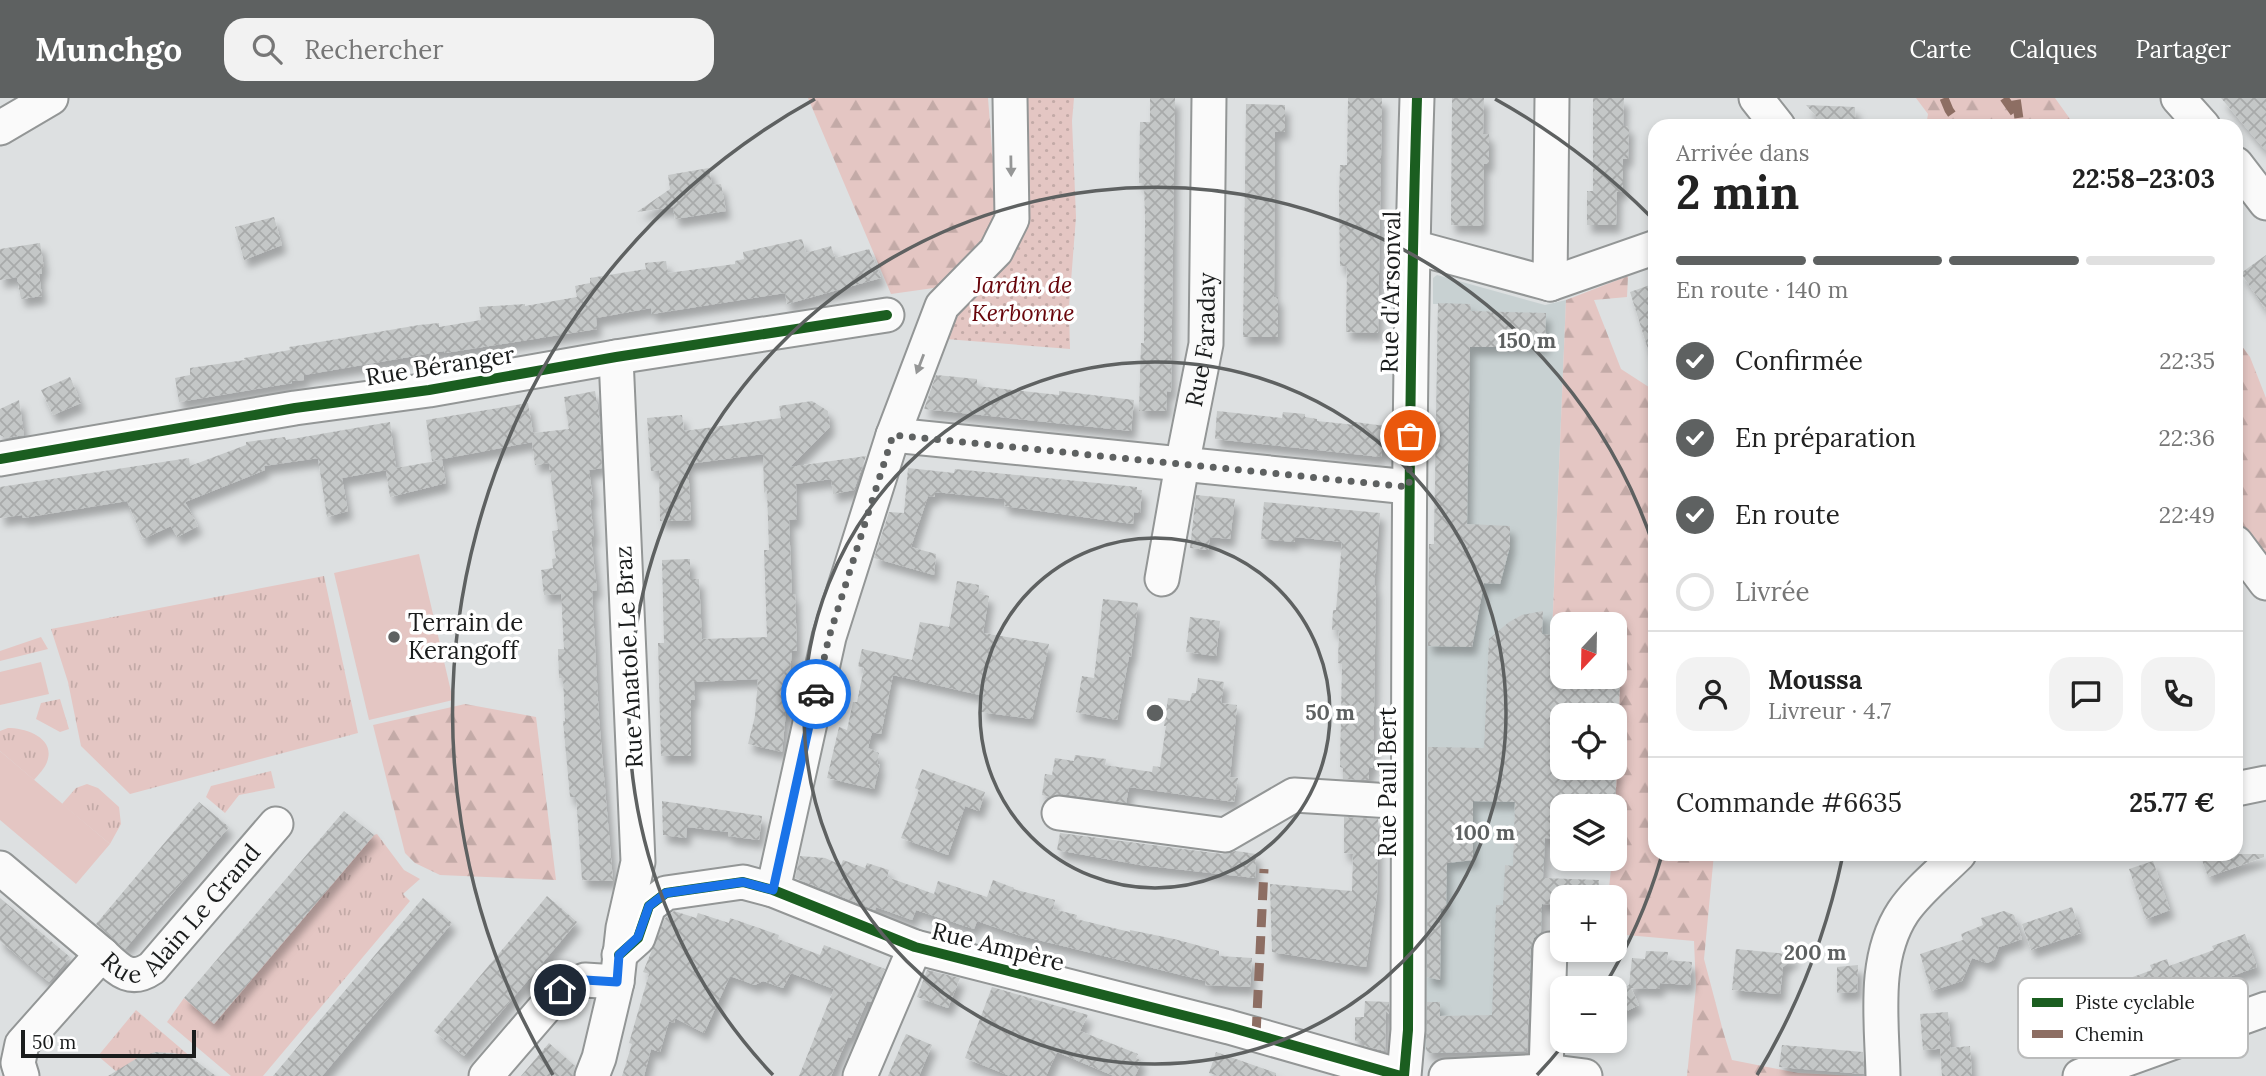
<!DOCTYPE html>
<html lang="fr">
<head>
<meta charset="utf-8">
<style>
	body { margin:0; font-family:Lora,serif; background:#f2f2f2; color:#222; height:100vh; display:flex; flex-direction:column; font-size:26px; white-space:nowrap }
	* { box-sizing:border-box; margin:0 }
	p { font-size:23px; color:#767676 }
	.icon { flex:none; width:38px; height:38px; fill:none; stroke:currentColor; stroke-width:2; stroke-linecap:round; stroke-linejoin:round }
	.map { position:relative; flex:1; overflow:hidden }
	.drawer { position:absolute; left:1648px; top:21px; width:595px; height:742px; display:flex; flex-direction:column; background:#fff; border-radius:21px; box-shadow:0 4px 10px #0003 }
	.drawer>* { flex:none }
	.needle { width:46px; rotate:202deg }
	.controls { position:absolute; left:1550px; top:514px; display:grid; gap:14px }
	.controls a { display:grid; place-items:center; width:77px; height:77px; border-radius:14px; background:#fff; box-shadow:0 4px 10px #0003; font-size:35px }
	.scale { position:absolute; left:21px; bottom:18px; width:175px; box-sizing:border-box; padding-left:7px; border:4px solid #1a1c1c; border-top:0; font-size:19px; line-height:24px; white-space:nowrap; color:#1a1c1c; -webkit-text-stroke:5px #fff; paint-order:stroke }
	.pin { position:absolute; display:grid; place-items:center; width:60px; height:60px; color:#fff; margin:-30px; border:4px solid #fff; border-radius:50%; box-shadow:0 2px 7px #0007 }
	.courier { position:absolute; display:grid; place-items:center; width:70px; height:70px; margin:-35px; border:5px solid #1a73e8; border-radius:50%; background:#fff; color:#222; box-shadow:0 2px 9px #0007 }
	.head em { font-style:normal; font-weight:700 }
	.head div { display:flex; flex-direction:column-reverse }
	.head { display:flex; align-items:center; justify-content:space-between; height:119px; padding:0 28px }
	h1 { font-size:46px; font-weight:700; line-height:52px }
	.bar { display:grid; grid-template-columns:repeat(4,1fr); gap:10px 7px; align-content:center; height:84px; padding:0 28px }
	.bar i { height:9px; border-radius:5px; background:#e0e0e0 }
	.bar .selected { background:#5e6161 }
	.bar p { grid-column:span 4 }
	.line { display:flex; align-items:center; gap:18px; padding:0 28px; border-top:2px solid #e0e0e0 }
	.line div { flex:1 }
	.round { display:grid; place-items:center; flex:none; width:74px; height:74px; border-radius:21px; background:#f2f2f2 }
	ol { padding:0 28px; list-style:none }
	li { display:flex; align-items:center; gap:21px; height:77px }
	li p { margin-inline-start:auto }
	li .icon { padding:7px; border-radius:50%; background:#5e6161; color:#fff; stroke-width:4 }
	li:last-child { color:#767676 }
	li i { width:38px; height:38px; border:4px solid #e0e0e0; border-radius:50% }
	header { display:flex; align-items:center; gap:42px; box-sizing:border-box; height:98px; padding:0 35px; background:#5e6161; color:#fff }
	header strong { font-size:33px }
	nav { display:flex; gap:38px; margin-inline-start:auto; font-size:24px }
	.search { width:490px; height:63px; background:#f2f2f2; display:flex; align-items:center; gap:18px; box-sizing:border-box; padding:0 24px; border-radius:21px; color:#767676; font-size:26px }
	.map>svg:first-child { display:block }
	.built { fill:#c8d1d2; fill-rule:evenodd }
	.grass { fill:url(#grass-tufts) }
	.forest { fill:url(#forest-firs) }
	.park { fill:url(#park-dots) }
	.garden { fill:#e4c6c3 }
	.building { fill:url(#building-cross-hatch); filter:url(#shadow) }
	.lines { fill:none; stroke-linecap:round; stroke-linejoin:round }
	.minor-casing { stroke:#939696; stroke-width:37 }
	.minor { stroke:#fafafa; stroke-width:33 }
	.quiet { stroke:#8d6e63; stroke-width:9; stroke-dasharray:18 9; stroke-linecap:butt }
	.cycleway-casing { stroke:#fff; stroke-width:15 }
	.cycleway { stroke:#1b5e20; stroke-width:10 }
	.oneway { fill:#959696 }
	.done { stroke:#5e6161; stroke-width:7; stroke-dasharray:0 12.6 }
	.route { stroke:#1a73e8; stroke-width:9 }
	.ring { fill:none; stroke:#5e6161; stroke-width:3.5 }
	.poi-dot { fill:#5e6161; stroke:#fff; stroke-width:2.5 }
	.labels { text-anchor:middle; stroke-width:7; stroke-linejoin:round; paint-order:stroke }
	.park-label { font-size:24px; font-style:italic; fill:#68050b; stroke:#fff }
	.street-label { font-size:24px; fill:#1a1c1c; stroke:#fff }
	.poi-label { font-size:24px; fill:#1a1c1c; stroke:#fff; text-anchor:start }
	.key { fill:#fff; stroke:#babbbb; stroke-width:2 }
	.key-label { font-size:19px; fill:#1a1c1c }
	.centre { fill:#5e6161; stroke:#fff; stroke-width:3.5 }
	.ring-label { font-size:21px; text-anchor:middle; font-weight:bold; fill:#5e6161; stroke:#fff; stroke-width:7; stroke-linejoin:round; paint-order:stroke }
</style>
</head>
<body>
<header>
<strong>Munchgo</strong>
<div class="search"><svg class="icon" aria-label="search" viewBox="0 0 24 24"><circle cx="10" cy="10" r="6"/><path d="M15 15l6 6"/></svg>Rechercher</div>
<nav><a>Carte</a><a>Calques</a><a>Partager</a></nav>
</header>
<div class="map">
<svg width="2266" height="978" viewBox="0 0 2266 978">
	<defs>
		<pattern id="grass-tufts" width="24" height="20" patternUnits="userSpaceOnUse" patternTransform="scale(1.75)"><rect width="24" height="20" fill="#e4c6c3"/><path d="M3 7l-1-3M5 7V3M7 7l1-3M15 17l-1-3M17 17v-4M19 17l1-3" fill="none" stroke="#c3aaa7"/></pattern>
		<pattern id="forest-firs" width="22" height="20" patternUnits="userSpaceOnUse" patternTransform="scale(1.75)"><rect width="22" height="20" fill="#e4c6c3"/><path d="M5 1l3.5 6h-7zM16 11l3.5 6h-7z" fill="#c3aaa7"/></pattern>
		<pattern id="park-dots" width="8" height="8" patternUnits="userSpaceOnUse" patternTransform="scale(1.75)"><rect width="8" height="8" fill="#e4c6c3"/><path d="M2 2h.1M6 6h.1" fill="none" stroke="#c3aaa7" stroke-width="1.8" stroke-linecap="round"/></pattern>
		<pattern id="building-cross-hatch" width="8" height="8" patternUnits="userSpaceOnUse" patternTransform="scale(1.75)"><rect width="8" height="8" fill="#c4c7c7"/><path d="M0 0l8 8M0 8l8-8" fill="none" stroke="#a8aaaa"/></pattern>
		<filter id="shadow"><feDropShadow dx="4.5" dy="8" stdDeviation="3.5" flood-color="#0004"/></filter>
	</defs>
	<rect width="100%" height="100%" fill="#dde0e1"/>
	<path class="built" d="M1437,177L1545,207L1566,202L1552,536L1563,538V579H1615V543L1621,544L1615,709H1563L1545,740L1539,893L1524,892L1522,953L1429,955L1420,946L1429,446H1434L1438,206H1433V180ZM1563,618H1615V670H1563Z"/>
	<path class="grass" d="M324,478L358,635L130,696L81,648L68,584L51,531Z
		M41,539L48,551L0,563V553Z
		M60,601L69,631L60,634L36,621L41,605Z
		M8,630C26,630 56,640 47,664C45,670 38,677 34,682L0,653V633Z
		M271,673L275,690L239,697L225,715L206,699L211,688Z
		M87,686L98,690L119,709L121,726L110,746L62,706L76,690Z
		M377,736L404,772L420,781L403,796L410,803L263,978H231L167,924L184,900L214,925L374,737Z
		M136,912L192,960C157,948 149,958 118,975L98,958Z"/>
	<path class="forest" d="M808,0H988L997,114L982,153L948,188L891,196Z
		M1916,0H2055L2075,28H1926L1928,16Z
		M1628,178L1627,199L1594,202L1621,271L1655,293L1656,756H1714L1704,861L1723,933L1732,962L1798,975L1855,978H1687L1696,889L1694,843L1615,836V800H1608L1612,761H1615V709L1621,544L1615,543V527H1563V538L1552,537L1566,202Z
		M2236,240L2250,259L2266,300V460L2237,420Z
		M465,606L536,619L556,782L440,777L415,765L405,755L373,627Z"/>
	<path class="park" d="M1017,0H1074L1072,23L1076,119L1069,209L1070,251L946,241L950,219L1000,161Z"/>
	<path class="garden" d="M419,456L453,602L369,622L334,475Z
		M41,564L49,596L0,607V574Z
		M0,653L110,746L76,786L0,722Z"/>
	<path class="building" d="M1150,0H1175L1171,294L1167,293L1166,313H1139L1141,245H1144L1145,120L1144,85H1139L1140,24H1150Z
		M1348,0H1382L1378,235L1346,234L1347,168H1340L1339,99L1340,67H1347Z
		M1452,0H1484L1483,36H1489V66H1484L1483,128L1451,127Z
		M1593,0H1624L1623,28H1629L1628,61H1623V94H1617L1616,127H1587V93H1593Z
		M2221,0H2266V53Z
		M1246,6L1285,7V34H1275L1274,199H1278V239H1243Z
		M1806,7L1855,9L1856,28H1825Z
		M709,70L712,87L721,86L726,113L675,121L673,109L637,114L670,91L668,77Z
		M274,119L282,147L244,162L235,129Z
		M802,141L806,155L831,148L835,160L869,151L881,180L787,206L785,195L652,216L651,210L596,220L597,231L445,255L444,253L304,277V282L292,283V285L179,304L175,280L190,277V270L245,262L244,260L290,252L289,249L302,247L419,227L439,225V229L481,222L479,209L525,206V208L577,199L575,188L590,185V180L646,171L645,165L666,163L668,175L735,166V163L744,161L743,154Z
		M40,145L44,170H41L42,176H39L42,198L21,201L17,179L0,182V151Z
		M2266,157V212L2241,175Z
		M1650,187L1652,192L1656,191V261H1651L1630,194Z
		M1438,205L1470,206L1471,213L1546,215L1545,249H1470L1467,426L1510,428V448L1500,486L1484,485L1472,549L1428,548L1429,446H1434Z
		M936,277L977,281V288L1059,297V293L1134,302L1131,333L924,311Z
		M70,279L81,305L53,317L41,292Z
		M595,293L599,318L602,370L589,372L593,401L590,402L594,440H591L597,492L592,493L599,621L613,783L582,782L576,699H570L563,623H565L563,580H559L558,551H564L561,496L544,497L541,472L553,470L552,461L556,460L552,433L558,432L549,365L535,367L532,344L432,363L426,322L528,305L533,335L569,331L564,299Z
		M19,302L24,337L6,340L0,337V311Z
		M812,303L828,313L830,329L790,369L866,358L854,392L833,396L831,381L796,386L797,421L789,422L792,496H795L797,553H792L782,654L748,646L755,618L758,581L694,584L695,602H691V658H661L658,545H664L662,462L690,461V481H699L702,541L767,539L764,452H769L767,392L764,395L763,356L688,366L691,422L660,423L659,372L651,373L647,320L682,317L684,333L781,320L779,308Z
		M1217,313L1282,320L1283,314L1305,316V319L1317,321V323L1355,327V324L1385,328L1381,359L1215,341Z
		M390,324L396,370L442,362L446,385L390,399L386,372L342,380L348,413L327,419L318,360L264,368L265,372L185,404L198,428L177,439L171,428L143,441L127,403L23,420L22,417L0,420V389L189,360L190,368L246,347V344L285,339L286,342Z
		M908,370L954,375L955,371L1137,389V392H1142L1140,415L1134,414L1133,426L1004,408V401L935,394V399L928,398L911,449L936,456L934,477L874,460L889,414L904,415Z
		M1196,397L1235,401L1230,441L1210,439L1208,452L1190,450Z
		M1264,404L1380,415L1374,488L1376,487L1373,670H1369V682L1343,681V670L1340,669L1342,566L1338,565L1339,532H1332L1333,512H1336L1342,444L1295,439V444L1261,441Z
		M957,483L979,487L978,495L989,498L983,535L1049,546L1032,621L981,614L984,598L893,577L881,636L872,634L868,650L879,655L877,666H880L874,691L827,680L839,629L847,632L853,604H857L864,570L858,568L862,551L912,562L920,524L949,529Z
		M1103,501L1138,505L1131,559H1129L1117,622L1076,614L1082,578L1094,580Z
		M1543,513L1542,536L1563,538V579H1620L1619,618H1563V670H1617L1615,709H1563V741L1545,740L1543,780L1599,782L1598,800H1563V807L1542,806L1541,834L1534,840L1531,850L1527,953L1429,955L1426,951L1427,904H1440V918L1492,917L1496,807H1503L1505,767L1513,768L1515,704L1473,703V762L1447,765L1446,811H1441L1440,882L1427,879L1428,649L1484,650L1489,541L1509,524L1522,517Z
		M1190,519L1220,523L1216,558L1186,554Z
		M1198,580L1224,584L1221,605L1237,607L1230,679L1238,680L1234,704L1129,689L1126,705L1062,696L1050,699L1042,697L1045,676L1052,677L1055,660L1074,663L1075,657L1106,661L1105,667L1152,674L1153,668L1160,669L1166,628H1164L1168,600L1190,603L1192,595H1196Z
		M922,671L985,694L979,713L965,708L948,757L901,740L919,692L915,690Z
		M662,703L762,718L759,742L728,738V734L687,729L686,740L663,737Z
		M199,704L229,729L125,851L96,826Z
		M344,713L374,737L214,926L184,900Z
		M1344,719L1378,721L1377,797L1366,869L1272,854L1270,786L1352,793L1353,756L1344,755Z
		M1060,735L1222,756L1236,753L1256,756L1255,780L1140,767L1057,752Z
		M2200,756H2264V759L2208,779Z
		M800,758L825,760L841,767L843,762L865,770L867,765L889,772L887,779L934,796L938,783L987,799L993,782L1014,790L1013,791L1055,802L1053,811L1077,817L1076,821L1130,834V832L1174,841L1219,853V858L1252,860L1250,889L1205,887L1206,883L1018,837L977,823L974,831L916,812L912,822L876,809L875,812L795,780Z
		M2153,763L2170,812L2146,821L2129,771Z
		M547,798L577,824L464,958L434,933Z
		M0,800L70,859L49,884L0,843Z
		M423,800L452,825L322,978H273Z
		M2072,809L2081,835L2031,852L2022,826Z
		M674,813L696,820L698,815L729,825L730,820L779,837L778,841L820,857L824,847L885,871L871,904L867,903L851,940L848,939L831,978H799L834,891L791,875L783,890L763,883L755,887L730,878L704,935L675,920L674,925L669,923L660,954L651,951L644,978H622L632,946L629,945L649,876L643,874L665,820Z
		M2004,813L2014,817L2022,841L1999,849L1994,862L1987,865L1972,860L1962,883L1931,893L1920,856L1963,842L1961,836L1983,827L1981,820Z
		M2245,836L2257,869L2099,926L2100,929L2068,941L2065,931L2032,943L2022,915L2055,903L2056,907L2152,872L2150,867L2167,861L2169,868L2214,852L2212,848Z
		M1736,851L1797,857L1783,869L1780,896L1732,892Z
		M1646,853L1668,854L1667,862L1692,864L1690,887L1660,885V891L1631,890L1639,907L1621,916L1615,903V893L1629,887L1632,860L1645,861Z
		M1858,867L1857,894L1837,895V869Z
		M927,872L960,880L948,910L917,899Z
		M992,889L1088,917L1080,933L1138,956L1136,960L1142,963L1135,978H1114L1057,954L1046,978H1010L965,960Z
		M1365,903L1389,904V916L1386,913L1385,953L1364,948V943H1355V919H1364Z
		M1948,914L1951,950L1923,952L1920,916Z
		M906,936L932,947L919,978H888Z
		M549,945L575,968L573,978H521Z
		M1782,947L1863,954L1864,976L1779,969Z
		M1970,948L1972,978H1942L1940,951Z
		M156,954L178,956L192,960L216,978H108L139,959Z
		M1216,954L1276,975V978H1219L1209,975Z"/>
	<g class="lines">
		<defs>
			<g id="minor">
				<path d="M1756,0L1778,28"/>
				<path d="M2178,0L2203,28"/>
				<path d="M0,30L51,0"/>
				<path d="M2236,66L2266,105"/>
				<path d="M1413,149L1550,186L1656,149"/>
				<path d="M1550,186L1552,0"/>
				<path d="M893,337L1409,389"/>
				<path d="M0,361L295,310L429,292L616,259L887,217"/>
				<path d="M2236,445L2266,485"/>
				<path id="s1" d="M1162,481L1182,367L1206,246L1209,0"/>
				<path d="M2236,691L2266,685"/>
				<path d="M1059,715L1225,737L1294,697L1408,704"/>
				<path d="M0,770L102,856"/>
				<path d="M773,792L829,539L893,337L942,208L996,153L1012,121L1010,0"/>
				<path d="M619,857L638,840L649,808L666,795L743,784L773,792L915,849L1229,929L1401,978"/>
				<path d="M1546,973L1550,851"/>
				<path id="s2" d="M22,978L18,965L22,946L102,856C119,872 130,885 152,870L276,726"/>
				<path d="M486,978L560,892L585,882L617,884"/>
				<path d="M592,978L599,960L617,884L623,830L638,764L616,259"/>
				<path d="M860,978L915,849"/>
				<path d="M1404,978L1408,932C1409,621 1407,311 1417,0"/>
				<path d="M1446,978L1546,973L1585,978"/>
				<path d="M1883,978C1882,924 1872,861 1903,814C1917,793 1941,774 1959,756"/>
				<path d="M2080,978L2266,911"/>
			</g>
		</defs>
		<use href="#minor" class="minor-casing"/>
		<use href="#minor" class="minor"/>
		<path class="quiet" d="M1944,0L1949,12L1960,28
			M2004,0L2019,21L2016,0
			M1256,937L1264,771"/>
		<defs>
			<path id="cycleway" d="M0,361L295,310L429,292L616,259L887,217
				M619,857L638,840L649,808L666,795L743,784L773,792L915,849L1229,929L1401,978
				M1404,978L1408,932C1409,621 1407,311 1417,0"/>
		</defs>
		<use href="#cycleway" class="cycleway-casing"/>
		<use href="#cycleway" class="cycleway"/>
	</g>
	<defs><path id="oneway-solid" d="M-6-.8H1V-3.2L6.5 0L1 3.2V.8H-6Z" transform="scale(1.75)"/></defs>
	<g class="oneway">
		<use href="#oneway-solid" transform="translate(1011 68) rotate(89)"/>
		<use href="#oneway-solid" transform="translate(920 266) rotate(111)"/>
	</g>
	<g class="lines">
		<path class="done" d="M816,596L829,539L893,337L1409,389L1410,338"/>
		<path class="route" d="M560,892L585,882L617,884L619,857L638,839L649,808L666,795L743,784L773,792L816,596"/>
	</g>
	<g class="ring">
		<circle cx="1155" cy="615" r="175"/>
		<circle cx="1155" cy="615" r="351"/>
		<path d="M1661 760A526 526 0 0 1 1603 890M1564 946A526 526 0 0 1 1537 977M773 977A526 526 0 1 1 1655 452"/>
		<path d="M1842 761A702 702 0 0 1 1757 977M553 977A702 702 0 0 1 815 1M1495 1A702 702 0 0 1 1651 119"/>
	</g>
	<circle class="poi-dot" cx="394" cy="539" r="7"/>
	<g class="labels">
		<g class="park-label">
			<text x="1023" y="195">Jardin de<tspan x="1023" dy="28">Kerbonne</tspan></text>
		</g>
		<g class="street-label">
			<text transform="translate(1391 194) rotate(-89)" y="8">Rue d'Arsonval</text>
			<text dy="8" stroke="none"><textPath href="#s1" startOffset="243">Rue Faraday</textPath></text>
			<text transform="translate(440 268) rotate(-9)" y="8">Rue Béranger</text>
			<text transform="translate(629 559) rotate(-93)" y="8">Rue Anatole Le Braz</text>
			<text transform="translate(1388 684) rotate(-90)" y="8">Rue Paul Bert</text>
			<text dy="8" stroke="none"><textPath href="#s2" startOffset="264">Rue Alain Le Grand</textPath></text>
			<text transform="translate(998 849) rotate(14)" y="8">Rue Ampère</text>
		</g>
		<g class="poi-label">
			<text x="408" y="533">Terrain de<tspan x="408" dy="28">Kerangoff</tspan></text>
		</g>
	</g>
	<rect x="2018" y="880" width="230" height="80" rx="10" class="key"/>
	<rect x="2032" y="900" width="31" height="9" fill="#1b5e20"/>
	<rect x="2032" y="932" width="31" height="8" fill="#8d6e63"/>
	<g class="key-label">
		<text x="2075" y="911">Piste cyclable</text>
		<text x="2075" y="943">Chemin</text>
	</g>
	<circle cx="1155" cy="615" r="10" class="centre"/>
	<g class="ring-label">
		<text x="1527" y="250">150 m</text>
		<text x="1330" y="622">50 m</text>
		<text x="1485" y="742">100 m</text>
		<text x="1815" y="862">200 m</text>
	</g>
</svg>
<div class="controls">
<a><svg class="needle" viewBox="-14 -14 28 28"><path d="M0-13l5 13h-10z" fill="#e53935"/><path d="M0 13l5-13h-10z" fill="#767676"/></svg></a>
<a><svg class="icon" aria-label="locate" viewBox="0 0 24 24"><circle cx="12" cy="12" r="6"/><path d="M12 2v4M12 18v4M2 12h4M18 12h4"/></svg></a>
<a><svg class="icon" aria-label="layers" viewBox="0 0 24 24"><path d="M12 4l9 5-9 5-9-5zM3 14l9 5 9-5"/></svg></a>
<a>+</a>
<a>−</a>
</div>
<div class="scale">50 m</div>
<div class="pin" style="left:1410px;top:338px;background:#ea580c"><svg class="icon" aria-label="bag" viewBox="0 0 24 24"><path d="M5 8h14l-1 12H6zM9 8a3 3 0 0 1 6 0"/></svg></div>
<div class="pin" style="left:560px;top:892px;background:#1f2937"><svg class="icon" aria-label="home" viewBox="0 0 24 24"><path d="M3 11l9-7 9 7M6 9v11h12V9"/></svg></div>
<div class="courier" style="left:816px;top:596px"><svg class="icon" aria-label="car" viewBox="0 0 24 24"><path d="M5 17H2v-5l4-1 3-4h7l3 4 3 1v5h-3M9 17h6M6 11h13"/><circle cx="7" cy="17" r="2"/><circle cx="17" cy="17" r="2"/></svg></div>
<section class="drawer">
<div class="head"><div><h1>2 min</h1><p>Arrivée dans</p></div><em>22:58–23:03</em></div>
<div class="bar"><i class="selected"></i><i class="selected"></i><i class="selected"></i><i></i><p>En route · 140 m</p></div>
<ol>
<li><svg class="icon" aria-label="check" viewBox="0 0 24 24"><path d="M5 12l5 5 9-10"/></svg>Confirmée<p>22:35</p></li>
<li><svg class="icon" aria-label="check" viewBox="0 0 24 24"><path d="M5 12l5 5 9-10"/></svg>En préparation<p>22:36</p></li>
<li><svg class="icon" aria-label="check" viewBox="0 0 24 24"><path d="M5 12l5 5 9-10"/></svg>En route<p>22:49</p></li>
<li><i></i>Livrée</li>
</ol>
<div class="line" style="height:126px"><a class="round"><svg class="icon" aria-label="person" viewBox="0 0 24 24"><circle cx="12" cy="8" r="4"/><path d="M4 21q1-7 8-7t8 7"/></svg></a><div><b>Moussa</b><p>Livreur · 4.7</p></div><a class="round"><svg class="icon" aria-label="chat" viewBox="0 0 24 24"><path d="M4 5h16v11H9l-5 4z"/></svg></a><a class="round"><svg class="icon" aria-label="phone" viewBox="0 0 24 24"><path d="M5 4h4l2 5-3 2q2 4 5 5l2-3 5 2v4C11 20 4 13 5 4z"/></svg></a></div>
<div class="line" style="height:91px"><div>Commande #6635</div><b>25.77 €</b></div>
</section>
</div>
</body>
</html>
